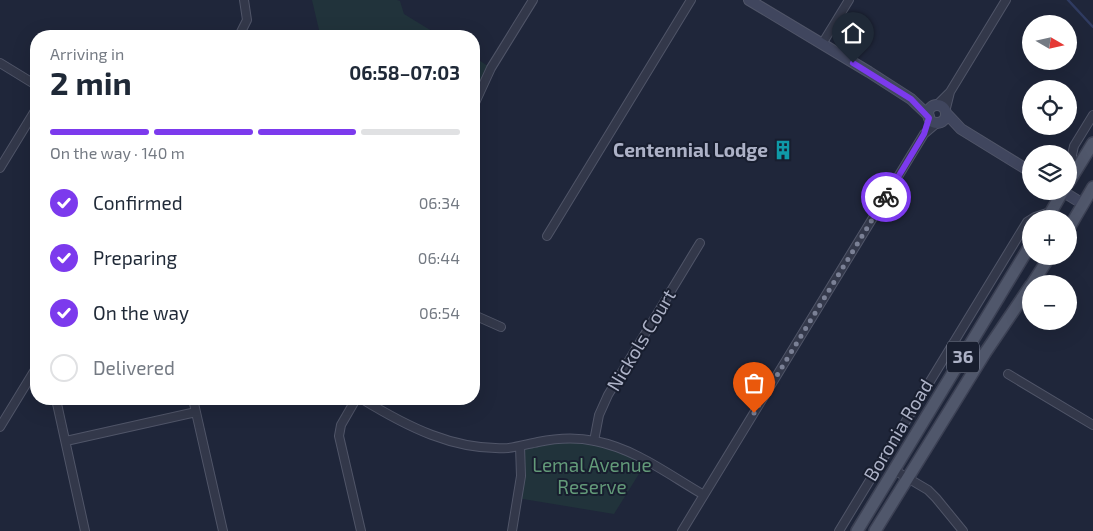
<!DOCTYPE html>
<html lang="en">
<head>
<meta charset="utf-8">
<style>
	body { margin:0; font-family:"Exo 2",sans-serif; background:#f6f6f7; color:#1f2937; height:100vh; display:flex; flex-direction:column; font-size:19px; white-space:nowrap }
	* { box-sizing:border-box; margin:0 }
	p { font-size:16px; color:#747a83 }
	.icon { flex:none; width:28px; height:28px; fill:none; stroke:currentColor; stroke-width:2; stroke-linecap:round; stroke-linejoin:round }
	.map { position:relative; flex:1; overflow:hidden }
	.panel { position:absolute; left:30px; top:30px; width:450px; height:375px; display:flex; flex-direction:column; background:#fff; border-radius:20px; box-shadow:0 5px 20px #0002 }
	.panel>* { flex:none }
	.needle { width:32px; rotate:99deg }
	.buttons { position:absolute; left:1022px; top:15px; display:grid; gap:10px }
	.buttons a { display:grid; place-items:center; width:55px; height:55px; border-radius:50%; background:#fff; box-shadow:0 5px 20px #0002; font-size:25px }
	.pin { position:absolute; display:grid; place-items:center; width:42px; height:42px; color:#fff; margin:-51px -21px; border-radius:50% 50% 50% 0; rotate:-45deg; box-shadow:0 0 5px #0007 }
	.pin .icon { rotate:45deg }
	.courier { position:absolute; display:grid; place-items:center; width:50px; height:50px; margin:-25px; border:4px solid #7c3aed; border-radius:50%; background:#fff; color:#222; box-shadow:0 1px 6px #0007 }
	.head em { font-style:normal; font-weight:700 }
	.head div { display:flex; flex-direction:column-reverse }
	.head { display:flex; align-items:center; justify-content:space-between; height:85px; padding:0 20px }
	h1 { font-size:32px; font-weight:700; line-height:38px }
	.bar { display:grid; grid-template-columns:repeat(4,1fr); gap:8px 5px; align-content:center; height:60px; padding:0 20px }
	.bar i { height:6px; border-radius:4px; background:#e0e1e3 }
	.bar .on { background:#7c3aed }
	.bar p { grid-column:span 4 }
	ol { padding:0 20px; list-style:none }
	li { display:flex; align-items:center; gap:15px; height:55px }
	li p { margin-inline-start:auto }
	li .icon { padding:5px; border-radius:50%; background:#7c3aed; color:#fff; stroke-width:4 }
	li:last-child { color:#747a83 }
	li i { width:28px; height:28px; border:2px solid #e0e1e3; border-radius:50% }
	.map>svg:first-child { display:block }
	.green { fill:#21333b }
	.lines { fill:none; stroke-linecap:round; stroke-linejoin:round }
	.stream { stroke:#2f3b61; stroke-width:2.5 }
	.street-casing { stroke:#505568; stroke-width:10 }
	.secondary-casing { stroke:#505568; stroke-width:12 }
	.primary-casing { stroke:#3c4154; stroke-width:14 }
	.street { stroke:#33384a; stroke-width:8 }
	.secondary { stroke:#40465e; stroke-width:10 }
	.primary { stroke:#50576b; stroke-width:11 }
	.done { stroke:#7b8196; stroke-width:5; stroke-dasharray:0 9 }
	.route { stroke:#7c3aed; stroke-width:6 }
	.labels { text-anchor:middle; stroke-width:4; stroke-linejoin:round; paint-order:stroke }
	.shield { fill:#181e2f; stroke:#808699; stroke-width:1 }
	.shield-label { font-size:18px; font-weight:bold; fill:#adb2c7 }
	.poi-label { font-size:19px; font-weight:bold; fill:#adb2c7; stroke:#181e2f; text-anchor:end }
	.street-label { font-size:19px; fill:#adb2c7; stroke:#181e2f }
	.park-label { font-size:19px; fill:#639a79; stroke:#181e2f }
</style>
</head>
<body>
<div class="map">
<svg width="1093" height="531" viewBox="0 0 1093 531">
	<rect width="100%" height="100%" fill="#1f263a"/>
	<path class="green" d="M312,0H397L400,1L404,14L440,36H342L319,30Z
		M474,57L491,68L474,105Z
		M585,440L647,461L614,514L517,498L520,446Z"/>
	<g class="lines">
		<path class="stream" d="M1068,0L1093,27"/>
		<defs>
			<path id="street" d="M239,36L247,20L244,0
				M822,44L849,0
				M0,63L36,85
				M474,105L491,68L533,0
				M937,105L950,92L1006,0
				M945,112L950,92
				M0,168L36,109
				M1071,178L1072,155L1074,146L1093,115
				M547,236L691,0
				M474,315L501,327
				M1008,374L1093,425
				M56,399L85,531
				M193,399L223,531
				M356,399L341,425L339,436L361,531
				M362,399C406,426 454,451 508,448C518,447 528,444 538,442C557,438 576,437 595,441C636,449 669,475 704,495
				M0,427L36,368
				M66,441L196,412
				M594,441L599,415L608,395L700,243
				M894,470L928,490L936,498L963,531
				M512,531L521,476L520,446
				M682,531L924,134L937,123
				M839,531L1027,222L1035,217L1050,212"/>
			<path id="secondary" d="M749,0L869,72L911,99L929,116
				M928 114a9 9 0 1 1 18 0a9 9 0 1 1-18 0Z
				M946,113L961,129L1031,172
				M1062,191L1083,204"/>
			<path id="primary" d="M1069,182L1093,143
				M1047,219L1063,191
				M1069,228L1093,187
				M1032,284L1050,256
				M857,531L1031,244
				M875,531L985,353L1031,285"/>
		</defs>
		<use href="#street" class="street-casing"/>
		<use href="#secondary" class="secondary-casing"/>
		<use href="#primary" class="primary-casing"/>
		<use href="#street" class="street"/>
		<use href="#secondary" class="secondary"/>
		<use href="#primary" class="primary"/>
	</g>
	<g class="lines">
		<path class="done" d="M754,413L886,197"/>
		<path class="route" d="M853,63L911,99L929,118L924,134L886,197"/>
	</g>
	<defs>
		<symbol id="building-bare" viewBox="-9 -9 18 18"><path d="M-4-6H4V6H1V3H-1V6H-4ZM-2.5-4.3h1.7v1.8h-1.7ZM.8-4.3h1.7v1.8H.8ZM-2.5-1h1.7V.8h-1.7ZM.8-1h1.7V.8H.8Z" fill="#0f9aa8" stroke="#181e2f" stroke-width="2.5" paint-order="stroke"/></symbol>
	</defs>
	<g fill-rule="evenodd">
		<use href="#building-bare" x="769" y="136" width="28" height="28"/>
	</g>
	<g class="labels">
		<rect class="shield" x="947" y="341.5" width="32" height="31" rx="4"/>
		<g class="shield-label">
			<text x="963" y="363">36</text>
		</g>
		<g class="poi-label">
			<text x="768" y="157">Centennial Lodge</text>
		</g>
		<g class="street-label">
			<text transform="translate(641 340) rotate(-59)" y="7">Nickols Court</text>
			<text transform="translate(898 430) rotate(-59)" y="7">Boronia Road</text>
		</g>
		<g class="park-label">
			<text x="592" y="472">Lemal Avenue<tspan x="592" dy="22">Reserve</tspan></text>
		</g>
	</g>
</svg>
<div class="buttons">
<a><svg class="needle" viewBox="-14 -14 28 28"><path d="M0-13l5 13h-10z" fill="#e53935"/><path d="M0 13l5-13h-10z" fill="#747a83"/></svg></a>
<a><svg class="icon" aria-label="locate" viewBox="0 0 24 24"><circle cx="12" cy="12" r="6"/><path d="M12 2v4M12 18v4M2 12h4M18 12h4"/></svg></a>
<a><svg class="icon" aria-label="layers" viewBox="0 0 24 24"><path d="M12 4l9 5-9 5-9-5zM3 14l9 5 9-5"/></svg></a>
<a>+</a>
<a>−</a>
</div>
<div class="pin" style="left:754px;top:413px;background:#ea580c"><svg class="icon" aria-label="bag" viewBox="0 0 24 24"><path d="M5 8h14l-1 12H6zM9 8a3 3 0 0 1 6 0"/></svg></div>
<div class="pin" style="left:853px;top:63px;background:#1f2937"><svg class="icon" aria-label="home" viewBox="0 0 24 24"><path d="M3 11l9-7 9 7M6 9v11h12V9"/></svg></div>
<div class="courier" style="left:886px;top:197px"><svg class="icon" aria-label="bike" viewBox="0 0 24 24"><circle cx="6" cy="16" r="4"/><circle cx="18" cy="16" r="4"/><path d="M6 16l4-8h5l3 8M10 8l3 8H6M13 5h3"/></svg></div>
<section class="panel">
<div class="head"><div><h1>2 min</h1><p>Arriving in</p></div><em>06:58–07:03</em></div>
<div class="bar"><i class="on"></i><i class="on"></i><i class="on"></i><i></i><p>On the way · 140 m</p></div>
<ol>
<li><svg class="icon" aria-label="check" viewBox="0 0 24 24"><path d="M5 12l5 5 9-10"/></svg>Confirmed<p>06:34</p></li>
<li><svg class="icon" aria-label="check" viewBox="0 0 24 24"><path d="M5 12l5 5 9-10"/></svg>Preparing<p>06:44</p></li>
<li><svg class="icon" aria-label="check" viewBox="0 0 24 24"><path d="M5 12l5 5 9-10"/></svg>On the way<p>06:54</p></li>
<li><i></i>Delivered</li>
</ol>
</section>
</div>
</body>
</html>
